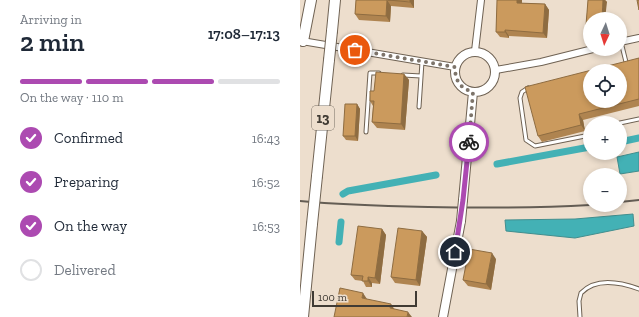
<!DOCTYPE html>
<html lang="en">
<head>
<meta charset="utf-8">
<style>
	body { margin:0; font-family:"Zilla Slab",serif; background:#f6f6f7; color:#1f2937; height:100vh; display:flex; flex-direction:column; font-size:15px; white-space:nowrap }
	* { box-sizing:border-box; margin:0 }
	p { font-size:13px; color:#747a83 }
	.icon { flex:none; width:22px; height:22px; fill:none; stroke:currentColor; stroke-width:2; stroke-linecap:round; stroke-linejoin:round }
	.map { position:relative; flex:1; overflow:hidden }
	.sheet { display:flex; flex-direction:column; background:#fff; width:300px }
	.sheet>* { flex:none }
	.needle { width:26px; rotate:184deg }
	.tools { position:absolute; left:283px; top:12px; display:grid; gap:8px }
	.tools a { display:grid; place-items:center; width:44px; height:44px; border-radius:50%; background:#fff; box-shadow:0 2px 6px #0003; font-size:20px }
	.scale { position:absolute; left:12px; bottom:10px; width:105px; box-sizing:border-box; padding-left:4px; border:2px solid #403b34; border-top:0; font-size:11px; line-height:14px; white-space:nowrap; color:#403b34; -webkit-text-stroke:3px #eddecd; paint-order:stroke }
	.pin { position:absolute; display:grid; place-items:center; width:34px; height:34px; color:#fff; margin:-17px; border:2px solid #fff; border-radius:50%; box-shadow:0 1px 4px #0007 }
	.courier { position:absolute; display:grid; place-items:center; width:40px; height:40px; margin:-20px; border:3px solid #ac4ab1; border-radius:50%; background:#fff; color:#222; box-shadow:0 1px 5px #0007 }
	.summary em { font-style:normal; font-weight:600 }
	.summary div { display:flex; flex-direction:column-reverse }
	.summary { display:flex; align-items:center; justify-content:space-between; height:68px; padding:0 20px }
	h1 { font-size:26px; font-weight:600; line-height:30px }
	.bar { display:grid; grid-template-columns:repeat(4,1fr); gap:6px 4px; align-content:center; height:48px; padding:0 20px }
	.bar i { height:5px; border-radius:3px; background:#e0e1e3 }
	.bar .on { background:#ac4ab1 }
	.bar p { grid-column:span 4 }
	ol { padding:0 20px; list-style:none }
	li { display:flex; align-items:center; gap:12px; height:44px }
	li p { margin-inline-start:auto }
	li .icon { padding:4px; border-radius:50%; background:#ac4ab1; color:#fff; stroke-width:4 }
	li:last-child { color:#747a83 }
	li i { width:22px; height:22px; border:2px solid #e0e1e3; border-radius:50% }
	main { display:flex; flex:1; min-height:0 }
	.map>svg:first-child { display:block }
	.water { fill:#43b1b5; stroke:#428e8e }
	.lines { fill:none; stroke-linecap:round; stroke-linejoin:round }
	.canal { stroke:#43b1b5; stroke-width:7 }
	.service-casing { stroke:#6f6253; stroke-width:5 }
	.minor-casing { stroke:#6f6253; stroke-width:8 }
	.tertiary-casing { stroke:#6f6253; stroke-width:10 }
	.primary-casing { stroke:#6f6253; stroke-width:12 }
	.service { stroke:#fff; stroke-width:3 }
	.minor { stroke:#fff; stroke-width:6 }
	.tertiary { stroke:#fff; stroke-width:8 }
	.primary { stroke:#fff; stroke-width:10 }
	.rail { stroke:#645d54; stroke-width:2 }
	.tertiary-bridge-casing { stroke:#6f6253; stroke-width:10; stroke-linecap:butt }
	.primary-bridge-casing { stroke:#6f6253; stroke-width:12; stroke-linecap:butt }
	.tertiary-bridge { stroke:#fff; stroke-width:8 }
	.primary-bridge { stroke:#fff; stroke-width:10 }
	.wall { fill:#af8450 }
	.shaded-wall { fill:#8e6c41 }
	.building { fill:#cb9a5d; stroke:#8e6c41; fill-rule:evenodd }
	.done { stroke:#7d746a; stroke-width:4; stroke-dasharray:0 7.2 }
	.route { stroke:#ac4ab1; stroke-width:5 }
	.labels { text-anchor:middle; stroke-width:3; stroke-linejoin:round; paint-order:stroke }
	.shield { fill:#eddecd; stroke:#746c62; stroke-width:1 }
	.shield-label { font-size:14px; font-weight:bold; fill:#403b34 }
</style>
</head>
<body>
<main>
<section class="sheet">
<div class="summary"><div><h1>2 min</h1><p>Arriving in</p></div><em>17:08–17:13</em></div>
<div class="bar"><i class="on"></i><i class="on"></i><i class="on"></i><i></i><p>On the way · 110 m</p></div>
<ol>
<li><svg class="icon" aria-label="check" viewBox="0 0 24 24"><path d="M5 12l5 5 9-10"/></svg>Confirmed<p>16:43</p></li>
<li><svg class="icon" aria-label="check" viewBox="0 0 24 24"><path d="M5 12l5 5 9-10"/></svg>Preparing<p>16:52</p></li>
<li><svg class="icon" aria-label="check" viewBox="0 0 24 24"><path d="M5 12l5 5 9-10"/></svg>On the way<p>16:53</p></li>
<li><i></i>Delivered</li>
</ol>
</section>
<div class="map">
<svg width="339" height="317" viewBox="0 0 339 317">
	<rect width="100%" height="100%" fill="#eddecd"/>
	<path class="water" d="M339,152V171L320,174L317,157Z
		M333,214L334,226L275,238L206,231L205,220L275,219Z"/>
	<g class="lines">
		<path class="canal" d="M320,142L339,138
			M197,164L290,147
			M43,194L48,191L136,175
			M39,242L41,222"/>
		<defs>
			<path id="service" d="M321,42L326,62
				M103,75L121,76
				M228,88L222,92L220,98L226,140L235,146L290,135
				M119,107L122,62
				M320,123L339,119
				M66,132L70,73H79
				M280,317L279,301L281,293C296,277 320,282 339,289"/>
			<path id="minor" d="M2,41L155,67
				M320,42L339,38
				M175,51L181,0
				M196,70L241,62L293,49"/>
			<path id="tertiary" d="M155 72a20 20 0 1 1 40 0a20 20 0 1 1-40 0Z
				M163,200L173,92
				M143,317L161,221"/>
			<path id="primary" d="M32,31L35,0
				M3,41L11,0
				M17,176L29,60
				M3,317L12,224"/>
		</defs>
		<use href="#service" class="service-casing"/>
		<use href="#minor" class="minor-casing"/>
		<use href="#tertiary" class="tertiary-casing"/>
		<use href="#primary" class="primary-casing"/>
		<use href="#service" class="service"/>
		<use href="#minor" class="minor"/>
		<use href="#tertiary" class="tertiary"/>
		<use href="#primary" class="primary"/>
		<path class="rail" d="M0,201C43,205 85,206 128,207C182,208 236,208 290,205
			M320,202L339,200"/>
		<defs>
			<path id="tertiary-bridge" d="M161,221L163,200"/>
			<path id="primary-bridge" d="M29,60L32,31
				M12,224L17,176"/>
		</defs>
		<use href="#tertiary-bridge" class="tertiary-bridge-casing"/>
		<use href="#primary-bridge" class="primary-bridge-casing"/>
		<use href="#tertiary-bridge" class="tertiary-bridge"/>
		<use href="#primary-bridge" class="primary-bridge"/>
	</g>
	<path class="wall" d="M56,0H114V8L91,6L90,22L59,20L55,14Z
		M198,0H222V3L245,4L249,10L247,38L209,36V38L200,37L196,32Z
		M288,0H305L307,2L290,19V29L286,25Z
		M339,58V106L283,120L285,131L242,142L238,136Z
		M104,74L109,80L105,130L77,128L72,122L73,106L70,101L74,91Z
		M57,104L60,109L58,141L46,140L43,136Z
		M82,229L86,235L80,284L72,283V287H66L63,281L55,280L51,275Z
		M122,231L127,237L120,286L95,283L91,277Z
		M196,259L191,290L168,286L163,280Z"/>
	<path class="shaded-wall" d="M87,0L91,6L90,22L86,16Z
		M110,0H114V8L110,2Z
		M217,0H222L221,9L217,3Z
		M303,0H305L307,2L305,19H302Z
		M245,4L249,10L247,38L243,33Z
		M205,30L209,36V38L205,32Z
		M104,74L109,80L105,130L101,124Z
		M57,104L60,109L58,141L55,136Z
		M279,114L283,120L285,131L281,125Z
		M82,229L86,235L80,284L75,278Z
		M122,231L127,237L120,286L116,280Z
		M192,253L196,259L191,290L186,284Z
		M68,277L72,283V287L68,281Z
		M63,293L67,299L62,298Z
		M91,304L95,310L90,308Z
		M108,312L112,317H107Z"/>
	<path class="building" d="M56,0H87L86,16L55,14Z
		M88,0H110V2Z
		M197,0H217V3L245,4L243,33L205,30V32H196Z
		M288,0H303L302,19H290V25H286Z
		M337,0H339V10Z
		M339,58V99L279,114L281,125L238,136L225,87ZM290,71H320V101H290Z
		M76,72L104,74L101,124L72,122L74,101H70V91H74Z
		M45,104H57L55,136H43Z
		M58,226L82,229L75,278L68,277V281H62L63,276L51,275Z
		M98,228L122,231L116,280L91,277Z
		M169,249L192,253L186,284L163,280Z
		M40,288L63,293L62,298L91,304L90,308L108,312L107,317H34Z"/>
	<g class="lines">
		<path class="done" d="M55,50L155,67C155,81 160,88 173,92L169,142"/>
		<path class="route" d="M155,252L163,200L169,142"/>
	</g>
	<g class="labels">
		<rect class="shield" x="12" y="106" width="22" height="24" rx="3"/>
		<g class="shield-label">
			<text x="23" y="123">13</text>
		</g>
	</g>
</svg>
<div class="tools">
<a><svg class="needle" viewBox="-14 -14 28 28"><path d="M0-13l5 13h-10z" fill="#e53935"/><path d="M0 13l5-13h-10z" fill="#747a83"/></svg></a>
<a><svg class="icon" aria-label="locate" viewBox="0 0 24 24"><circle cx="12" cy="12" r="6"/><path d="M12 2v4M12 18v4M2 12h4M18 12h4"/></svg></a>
<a>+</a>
<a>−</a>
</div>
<div class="scale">100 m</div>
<div class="pin" style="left:55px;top:50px;background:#ea580c"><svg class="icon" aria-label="bag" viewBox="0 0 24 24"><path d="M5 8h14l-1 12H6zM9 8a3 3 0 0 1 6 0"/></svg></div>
<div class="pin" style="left:155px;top:252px;background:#1f2937"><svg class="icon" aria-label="home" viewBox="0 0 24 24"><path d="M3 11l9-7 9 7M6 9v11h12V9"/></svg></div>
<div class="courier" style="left:169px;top:142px"><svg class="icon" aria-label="bike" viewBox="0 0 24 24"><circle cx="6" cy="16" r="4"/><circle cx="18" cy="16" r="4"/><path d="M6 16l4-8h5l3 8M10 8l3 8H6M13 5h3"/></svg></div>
</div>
</main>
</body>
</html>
